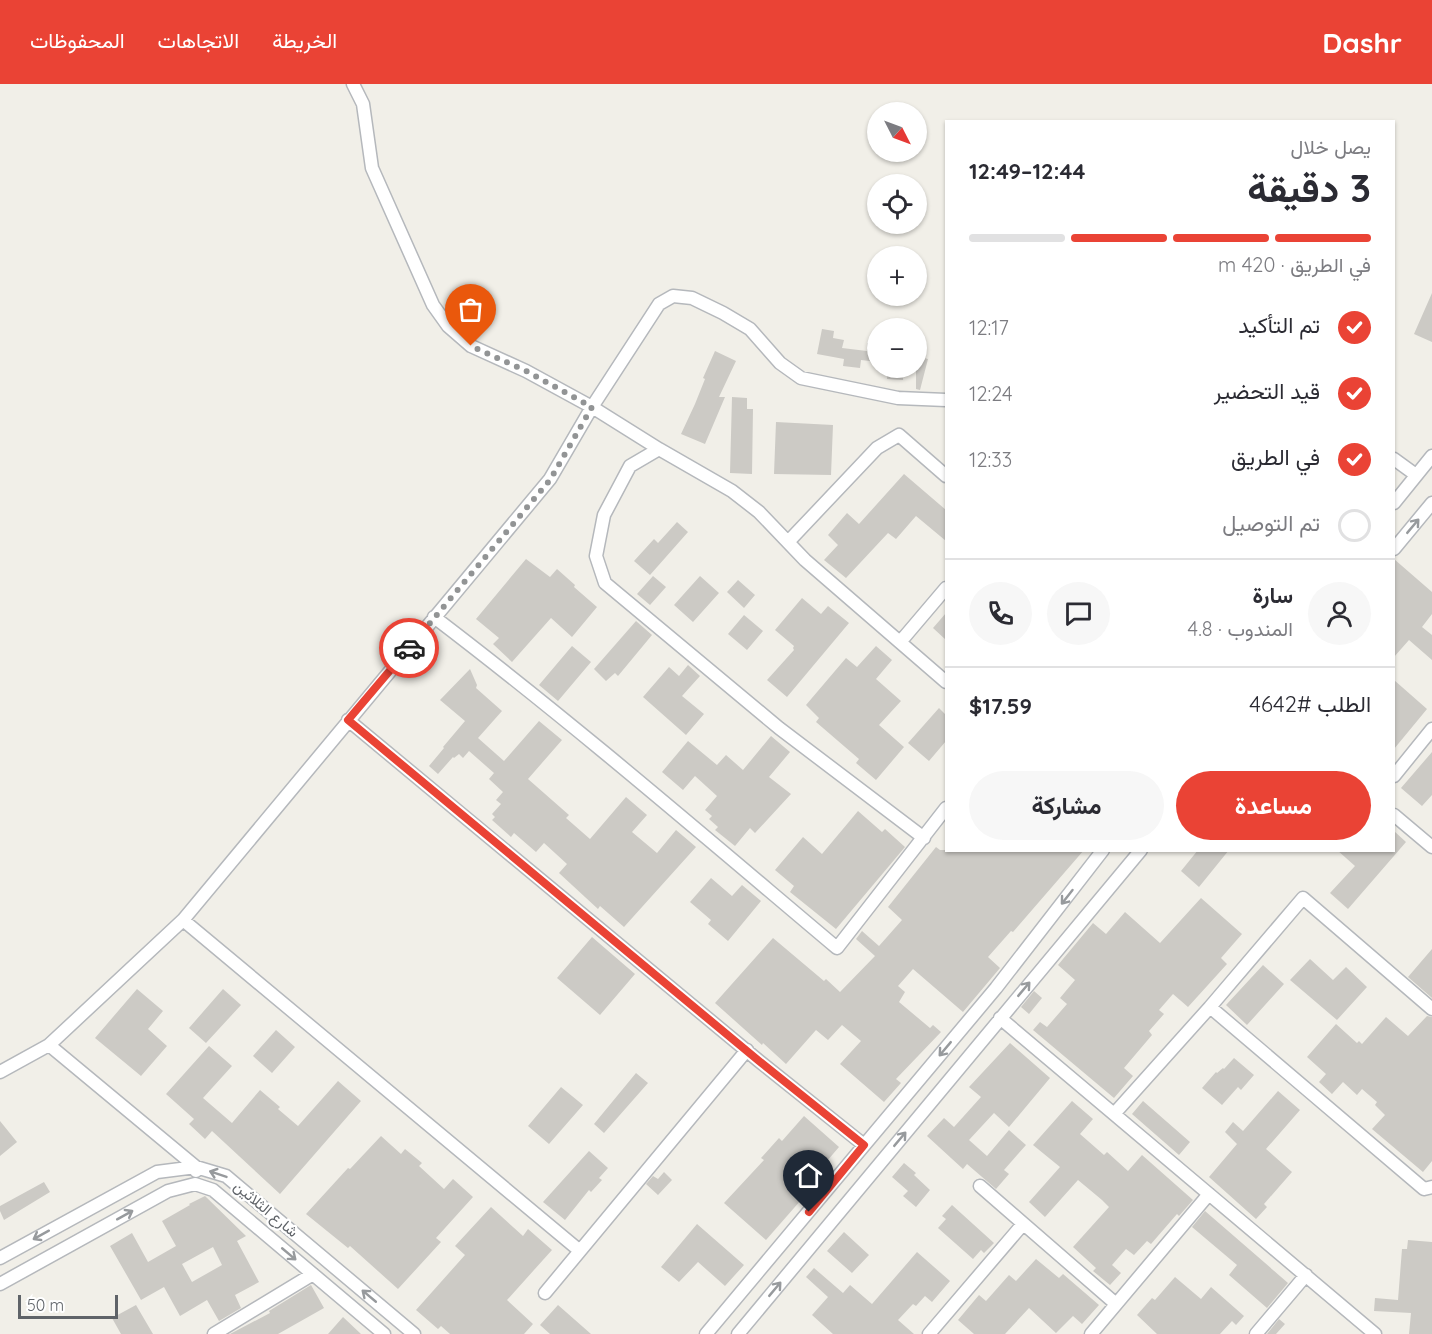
<!DOCTYPE html>
<html lang="ar">
<head>
<meta charset="utf-8">
<style>
	body { margin:0; font-family:Quicksand,Vazirmatn,sans-serif; background:#f7f7f7; color:#2b2b33; direction:rtl; height:100vh; display:flex; flex-direction:column; font-size:22px; white-space:nowrap }
	* { box-sizing:border-box; margin:0 }
	p { font-size:20px; color:#7c7c81 }
	.icon { flex:none; width:33px; height:33px; fill:none; stroke:currentColor; stroke-width:2; stroke-linecap:round; stroke-linejoin:round }
	.map { position:relative; flex:1; overflow:hidden; direction:ltr }
	.details { position:absolute; left:945px; top:36px; width:450px; height:732px; display:flex; flex-direction:column; background:#fff; border-radius:0px; box-shadow:0 2px 4px #0004; direction:rtl }
	.details>* { flex:none }
	.needle { width:39px; rotate:132deg }
	.tools { position:absolute; left:867px; top:18px; display:grid; gap:12px }
	.tools a { display:grid; place-items:center; width:60px; height:60px; border-radius:50%; background:#fff; box-shadow:0 2px 4px #0004; font-size:30px }
	.scale { position:absolute; left:18px; bottom:15px; width:100px; box-sizing:border-box; padding-left:6px; border:3px solid #5f6368; border-top:0; font-size:16px; line-height:21px; white-space:nowrap; color:#5f6368; -webkit-text-stroke:4px #fff; paint-order:stroke }
	.pin { position:absolute; display:grid; place-items:center; width:51px; height:51px; color:#fff; margin:-62px -26px; border-radius:50% 50% 50% 0; rotate:-45deg; box-shadow:0 0 6px #0007 }
	.pin .icon { rotate:45deg }
	.courier { position:absolute; display:grid; place-items:center; width:60px; height:60px; margin:-30px; border:4px solid #ea4335; border-radius:50%; background:#fff; color:#222; box-shadow:0 2px 8px #0007 }
	.headline em { font-style:normal; font-weight:700 }
	.headline div { display:flex; flex-direction:column-reverse }
	.headline { display:flex; align-items:center; justify-content:space-between; height:102px; padding:0 24px }
	h1 { font-size:39px; font-weight:700; line-height:45px }
	.bar { display:grid; grid-template-columns:repeat(4,1fr); gap:9px 6px; align-content:center; height:72px; padding:0 24px }
	.bar i { height:8px; border-radius:4px; background:#e1e1e2 }
	.bar .on { background:#ea4335 }
	.bar p { grid-column:span 4 }
	.line { display:flex; align-items:center; gap:15px; padding:0 24px; border-top:2px solid #e1e1e2 }
	.line div { flex:1 }
	.round { display:grid; place-items:center; flex:none; width:63px; height:63px; border-radius:32px; background:#f7f7f7 }
	ol { padding:0 24px; list-style:none }
	li { display:flex; align-items:center; gap:18px; height:66px }
	li p { margin-inline-start:auto }
	li .icon { padding:6px; border-radius:50%; background:#ea4335; color:#fff; stroke-width:4 }
	li:last-child { color:#7c7c81 }
	li i { width:33px; height:33px; border:3px solid #e1e1e2; border-radius:50% }
	.action { display:flex; gap:12px; margin-top:auto; padding:12px 24px }
	.action a { flex:1; height:69px; border-radius:36px; background:#ea4335; color:#fff; font-size:24px; font-weight:700; line-height:69px; text-align:center }
	.action a+a { background:#f7f7f7; color:#2b2b33 }
	header { display:flex; align-items:center; gap:36px; box-sizing:border-box; height:84px; padding:0 30px; background:#ea4335; color:#fff }
	header strong { font-size:28px }
	nav { display:flex; gap:33px; margin-inline-start:auto; font-size:21px }
	.map>svg:first-child { display:block }
	.building { fill:#cccac5; fill-rule:evenodd }
	.lines { fill:none; stroke-linecap:round; stroke-linejoin:round }
	.street-casing { stroke:#b5b8bc; stroke-width:15 }
	.street { stroke:#fff; stroke-width:12 }
	.oneway { stroke:#979a9d }
	.done { stroke:#929495; stroke-width:6; stroke-dasharray:0 10.8 }
	.route { stroke:#ea4335; stroke-width:8 }
	.labels { text-anchor:middle; stroke-width:4.5; stroke-linejoin:round; paint-order:stroke }
	.street-label { font-size:15px; fill:#5f6368; stroke:#fff }
</style>
</head>
<body>
<header>
<strong>Dashr</strong>
<nav><a>الخريطة</a><a>الاتجاهات</a><a>المحفوظات</a></nav>
</header>
<div class="map">
<svg width="1432" height="1250" viewBox="0 0 1432 1250">
	<rect width="100%" height="100%" fill="#f1efe8"/>
	<path class="building" d="M1432,209V258L1414,250Z
		M822,245L834,247L833,254L844,256L842,264L867,267V259H878V278L861,276L860,284L843,282L844,275L817,270Z
		M715,267L736,277L719,313H725L705,360L681,350L695,320L705,295L703,294Z
		M916,272L928,275L920,306L916,305Z
		M888,284H904L903,296L887,295Z
		M732,313L747,314V325H753L752,390L730,389Z
		M776,338L833,341L831,391L774,390Z
		M904,390L946,426V457L916,432L896,455L888,449L846,494L824,476L838,461L828,451L847,429L859,440Z
		M677,438L688,448L650,491L634,477L654,455L658,459Z
		M526,475L550,493L557,485L575,501L574,503L597,523L572,553L551,534L512,578L493,560L499,554L476,535Z
		M1394,475L1432,508V530L1422,543L1432,551V576L1409,556L1394,573Z
		M653,492L666,503L650,521L637,510Z
		M700,492L719,509L693,538L674,521Z
		M738,496L755,511L744,524L727,508Z
		M802,514L821,530L828,522L849,539L787,613L767,596L794,566L793,564L794,562L775,546Z
		M946,529V556L933,544Z
		M744,531L763,547L747,566L728,550Z
		M636,537L652,551L618,592L615,589L606,597L594,585Z
		M572,562L591,578L558,617L539,601Z
		M876,562L892,576L876,595L901,617L879,641L904,663L876,696L856,679L859,675L816,638L819,634L806,621L846,574L857,583Z
		M688,581L700,592L682,612L704,630L686,651L643,613L669,583L679,592Z
		M470,585L477,601L476,604L502,627L478,654L504,677L539,637L562,656L528,695L569,731L566,734L590,755L626,713L647,731L632,748L657,769L676,746L696,763L624,843L600,822L598,825L559,789L567,780L544,759L536,768L514,749L511,753L492,736L495,733L492,730L501,720L496,716L503,708L489,695L494,689L469,667L463,674L459,670L454,674L453,673L438,690L429,682L444,664L443,663L465,637L440,616Z
		M1394,596L1427,625L1394,665Z
		M939,624L946,631V657L929,677L908,659Z
		M771,652L790,668L769,693L791,710L755,749L750,744L735,762L715,746L718,743L709,735L712,732L705,726L717,712L695,692L683,706L662,688L688,657L717,681L726,671L743,686Z
		M1432,668V711L1422,722L1401,704Z
		M858,727L882,748L885,745L905,763L836,845L790,808L794,802L775,786L803,753L822,770Z
		M1394,747L1406,758L1348,825L1330,809L1355,782L1337,766H1394Z
		M936,763L940,766H1084L1013,848L1011,847L988,873L1000,884L963,928L913,885L898,902L905,908L899,918L930,944L933,941L941,948L896,995L901,999L884,1018L840,980L861,957L842,941L828,956L816,946L786,980L763,959L762,961L715,919L773,854L824,897L826,895L840,908L875,872L856,855L862,847L879,862L902,836L888,823Z
		M1198,766H1229L1199,803L1181,787Z
		M711,794L732,812L742,801L761,817L728,857L708,840L711,836L690,818Z
		M1201,814L1242,850L1221,874L1227,880L1188,923L1173,910L1159,926L1164,930L1149,947L1152,951L1124,984L1133,992L1114,1014L1033,946L1040,938L1047,943L1067,920L1060,914L1075,896L1058,881L1093,839L1106,850L1125,828L1160,859Z
		M592,853L635,890L600,931L557,894Z
		M1432,865V914L1408,893Z
		M1310,875L1333,896L1346,883L1367,903L1337,936L1290,896Z
		M1263,881L1284,900L1247,941L1226,921Z
		M137,905L163,927L148,945L167,962L141,992L95,954Z
		M223,905L241,921L206,959L189,944Z
		M1034,907L1042,914L1029,930L1021,923Z
		M1427,932L1432,933V1077L1423,1088L1372,1045L1385,1031L1375,1021L1377,1018L1362,1005L1357,1011L1343,998L1332,1010L1319,998L1326,990L1307,973L1336,940L1357,959L1359,957L1362,960L1386,933L1408,952Z
		M276,946L295,963L272,989L253,972Z
		M1010,959L1050,994L1009,1043L994,1029L969,1056L987,1072L1009,1046L1026,1061L1004,1086L1009,1090L996,1105L967,1080L963,1085L927,1052L944,1034L954,1043L981,1013L969,1003Z
		M209,962L232,982L203,1014L232,1039L260,1006L280,1023L278,1025L298,1042L338,997L361,1017L280,1110L212,1047L205,1055L189,1040L194,1035L166,1010Z
		M1234,974L1254,991L1241,1006L1238,1003L1222,1021L1202,1004L1216,988L1217,989L1223,984L1224,985Z
		M636,989L648,999L604,1049L594,1040Z
		M561,1003L583,1021L549,1060L528,1042Z
		M1278,1007L1300,1026L1266,1065L1292,1088L1264,1120L1267,1123L1256,1135L1209,1093L1237,1060L1225,1048L1233,1038L1243,1047Z
		M1072,1017L1093,1035L1080,1050L1104,1071L1107,1068L1128,1087L1142,1071L1193,1116L1179,1132L1177,1130L1151,1160L1147,1157L1134,1171L1126,1165L1112,1181L1121,1189L1110,1201L1093,1187L1096,1184L1073,1163L1109,1123L1102,1116L1078,1096L1045,1133L1029,1118L1060,1083L1033,1061Z
		M1143,1017L1190,1058L1179,1071L1132,1030Z
		M804,1032L839,1063L797,1112L801,1116L766,1156L724,1119L764,1076L761,1074L779,1054L782,1057Z
		M0,1037L17,1058L0,1072Z
		M381,1052L401,1070L405,1065L422,1079L419,1082L444,1105L453,1095L473,1113L436,1154L441,1158L398,1205L350,1162L348,1164L306,1130L348,1084L350,1085Z
		M589,1067L608,1084L599,1094L602,1096L591,1108L589,1106L565,1136L543,1118Z
		M904,1079L916,1089L914,1091L930,1106L916,1123L903,1112L908,1107L892,1093Z
		M664,1088L672,1096L658,1111L646,1100L653,1092L658,1095Z
		M44,1098L50,1108L4,1136L0,1127V1122Z
		M205,1112L246,1152L237,1157L259,1198L235,1211L241,1224L219,1237L207,1216L180,1232L164,1203L141,1216L110,1162L132,1149L148,1178L176,1162L162,1137L190,1121L189,1120ZM213,1163L222,1181L192,1198L182,1180Z
		M952,1121L994,1159L984,1169L981,1166L973,1175L938,1144L946,1135L942,1132Z
		M491,1123L523,1152L528,1145L552,1166L507,1216L533,1240L524,1250H450L441,1242L438,1245L416,1226L465,1171L455,1162Z
		M1205,1127L1288,1199L1267,1224L1229,1191L1237,1181L1192,1143Z
		M697,1140L744,1181L725,1202L698,1178L679,1198L661,1183Z
		M844,1148L869,1171L852,1189L827,1167Z
		M1408,1156L1432,1158V1250H1409L1411,1229L1374,1227L1375,1214L1398,1216L1402,1165H1407Z
		M917,1168L950,1197L932,1218L925,1212L916,1222L913,1220L898,1236L914,1250H833L812,1231L828,1213L806,1193L814,1184L843,1209L850,1201L872,1220Z
		M1036,1175L1059,1194L1063,1190L1099,1221L1082,1240L1073,1232L1056,1249L1029,1224L1005,1250H974L958,1236L979,1211L986,1217L1009,1191L1016,1197Z
		M1175,1193L1201,1215L1211,1203L1244,1232L1236,1241L1232,1237L1220,1250H1157L1137,1231L1152,1214L1155,1216Z
		M311,1201L324,1224L278,1250H230L270,1229L269,1227Z
		M136,1221L153,1250H121L112,1234Z
		M558,1221L591,1250H550L540,1241Z
		M343,1233L361,1250H328Z
		M1279,1235L1285,1240L1276,1250H1267Z"/>
	<g class="lines">
		<defs>
			<path id="street" d="M946,316L898,314L801,294L780,279L750,245L723,229L692,214L673,212L659,220L592,323L659,365L732,407L759,428L805,476L946,598
				M659,365L630,382L604,431L596,472L605,499L779,644L924,754
				M1394,375L1416,391
				M1394,419L1432,372
				M788,458L877,364L899,351L946,392
				M1394,465L1432,419
				M434,533C572,638 704,752 837,864L946,724
				M901,557L946,504
				M348,636L759,977L864,1061
				M1394,692L1432,645
				M1394,731L1432,763
				M183,836L580,1167
				M1210,923L1303,814L1432,925
				M1000,934L1375,1250
				M49,961L196,1083V1087
				M0,988L49,961L183,836L550,395L592,323L526,287L471,262L448,242L433,221L372,84L363,20L353,0
				M1114,1030L1210,923L1424,1105L1432,1103
				M980,1102L1116,1220
				M0,1174L157,1088L196,1083L226,1092L414,1250
				M0,1200L168,1107L195,1100L213,1106L384,1250
				M545,1209L747,966
				M214,1250L313,1190
				M706,1250L996,904L1103,766
				M738,1250L1141,766
				M929,1250L1023,1140
				M1091,1250L1209,1110
				M1256,1250L1306,1191"/>
		</defs>
		<use href="#street" class="street-casing"/>
		<use href="#street" class="street"/>
	</g>
	<defs><path id="oneway-shaft" d="M-6 0H5M1.5-3L5.5 0L1.5 3" fill="none" stroke-width="1.6" stroke-linecap="round" stroke-linejoin="round" transform="scale(1.5)"/></defs>
	<g class="oneway">
		<use href="#oneway-shaft" transform="translate(1413 442) rotate(-50)"/>
		<use href="#oneway-shaft" transform="translate(1067 813) rotate(128)"/>
		<use href="#oneway-shaft" transform="translate(1024 905) rotate(-50)"/>
		<use href="#oneway-shaft" transform="translate(945 965) rotate(130)"/>
		<use href="#oneway-shaft" transform="translate(900 1055) rotate(-50)"/>
		<use href="#oneway-shaft" transform="translate(218 1090) rotate(-161)"/>
		<use href="#oneway-shaft" transform="translate(125 1131) rotate(-29)"/>
		<use href="#oneway-shaft" transform="translate(41 1151) rotate(151)"/>
		<use href="#oneway-shaft" transform="translate(289 1170) rotate(40)"/>
		<use href="#oneway-shaft" transform="translate(775 1205) rotate(-50)"/>
		<use href="#oneway-shaft" transform="translate(369 1212) rotate(-140)"/>
	</g>
	<g class="lines">
		<path class="done" d="M409,564L550,396L592,323L526,287L471,262"/>
		<path class="route" d="M409,564L348,636L759,977L864,1061L809,1128"/>
	</g>
	<g class="labels">
		<g class="street-label">
			<text transform="translate(266 1125) rotate(40)" y="5">شارع الثلاثين</text>
		</g>
	</g>
</svg>
<div class="tools">
<a><svg class="needle" viewBox="-14 -14 28 28"><path d="M0-13l5 13h-10z" fill="#e53935"/><path d="M0 13l5-13h-10z" fill="#7c7c81"/></svg></a>
<a><svg class="icon" aria-label="locate" viewBox="0 0 24 24"><circle cx="12" cy="12" r="6"/><path d="M12 2v4M12 18v4M2 12h4M18 12h4"/></svg></a>
<a>+</a>
<a>−</a>
</div>
<div class="scale">50 m</div>
<div class="pin" style="left:471px;top:262px;background:#ea580c"><svg class="icon" aria-label="bag" viewBox="0 0 24 24"><path d="M5 8h14l-1 12H6zM9 8a3 3 0 0 1 6 0"/></svg></div>
<div class="pin" style="left:809px;top:1128px;background:#1f2937"><svg class="icon" aria-label="home" viewBox="0 0 24 24"><path d="M3 11l9-7 9 7M6 9v11h12V9"/></svg></div>
<div class="courier" style="left:409px;top:564px"><svg class="icon" aria-label="car" viewBox="0 0 24 24"><path d="M5 17H2v-5l4-1 3-4h7l3 4 3 1v5h-3M9 17h6M6 11h13"/><circle cx="7" cy="17" r="2"/><circle cx="17" cy="17" r="2"/></svg></div>
<section class="details">
<div class="headline"><div><h1>3 دقيقة</h1><p>يصل خلال</p></div><em>12:44–12:49</em></div>
<div class="bar"><i class="on"></i><i class="on"></i><i class="on"></i><i></i><p>في الطريق · 420 m</p></div>
<ol>
<li><svg class="icon" aria-label="check" viewBox="0 0 24 24"><path d="M5 12l5 5 9-10"/></svg>تم التأكيد<p>12:17</p></li>
<li><svg class="icon" aria-label="check" viewBox="0 0 24 24"><path d="M5 12l5 5 9-10"/></svg>قيد التحضير<p>12:24</p></li>
<li><svg class="icon" aria-label="check" viewBox="0 0 24 24"><path d="M5 12l5 5 9-10"/></svg>في الطريق<p>12:33</p></li>
<li><i></i>تم التوصيل</li>
</ol>
<div class="line" style="height:108px"><a class="round"><svg class="icon" aria-label="person" viewBox="0 0 24 24"><circle cx="12" cy="8" r="4"/><path d="M4 21q1-7 8-7t8 7"/></svg></a><div><b>سارة</b><p>المندوب · 4.8</p></div><a class="round"><svg class="icon" aria-label="chat" viewBox="0 0 24 24"><path d="M4 5h16v11H9l-5 4z"/></svg></a><a class="round"><svg class="icon" aria-label="phone" viewBox="0 0 24 24"><path d="M5 4h4l2 5-3 2q2 4 5 5l2-3 5 2v4C11 20 4 13 5 4z"/></svg></a></div>
<div class="line" style="height:78px"><div>الطلب #4642</div><b>$17.59</b></div>
<div class="action"><a>مساعدة</a><a>مشاركة</a></div>
</section>
</div>
</body>
</html>
